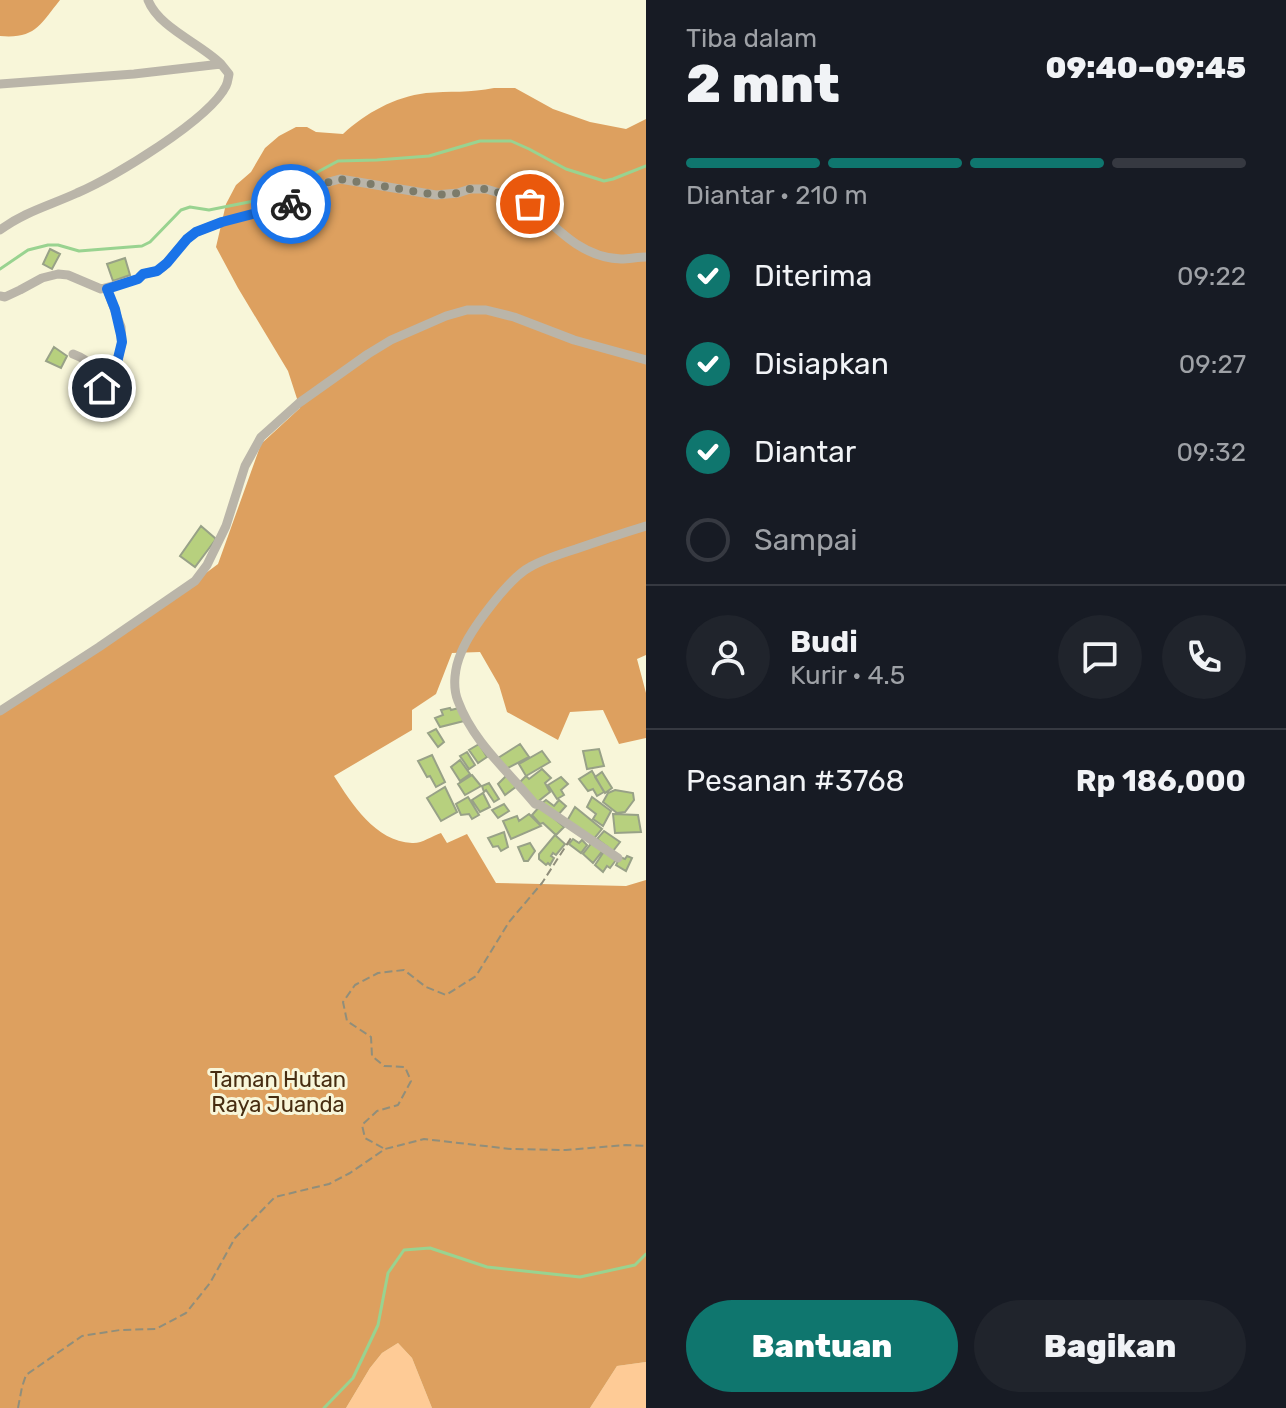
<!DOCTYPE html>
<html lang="id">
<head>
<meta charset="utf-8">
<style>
	body { margin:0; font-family:Rubik,sans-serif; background:#20242c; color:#f1f3f6; height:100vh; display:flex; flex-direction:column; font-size:30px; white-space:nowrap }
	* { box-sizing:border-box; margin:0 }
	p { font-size:26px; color:#9ea1a6 }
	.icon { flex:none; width:44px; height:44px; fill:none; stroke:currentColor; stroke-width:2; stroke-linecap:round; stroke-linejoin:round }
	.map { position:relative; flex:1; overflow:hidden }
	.drawer { display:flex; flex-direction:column; background:#171b24; width:640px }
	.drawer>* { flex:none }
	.pin { position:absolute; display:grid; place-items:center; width:68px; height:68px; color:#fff; margin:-34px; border:4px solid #fff; border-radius:50%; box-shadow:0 2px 8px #0007 }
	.courier { position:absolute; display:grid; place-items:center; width:80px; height:80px; margin:-40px; border:6px solid #1a73e8; border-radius:50%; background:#fff; color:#222; box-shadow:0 2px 10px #0007 }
	.headline em { font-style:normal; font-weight:800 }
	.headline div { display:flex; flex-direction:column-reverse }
	.headline { display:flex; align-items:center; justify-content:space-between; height:136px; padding:0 40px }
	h1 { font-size:52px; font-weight:800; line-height:60px }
	.bar { display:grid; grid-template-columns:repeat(4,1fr); gap:12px 8px; align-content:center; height:96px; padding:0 40px }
	.bar i { height:10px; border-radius:6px; background:#363941 }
	.bar .on { background:#0f766e }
	.bar p { grid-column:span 4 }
	.line { display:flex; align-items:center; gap:20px; padding:0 40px; border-top:2px solid #363941 }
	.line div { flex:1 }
	.round { display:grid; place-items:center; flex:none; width:84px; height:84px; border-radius:42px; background:#20242c }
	ol { padding:0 40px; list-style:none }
	li { display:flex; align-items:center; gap:24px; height:88px }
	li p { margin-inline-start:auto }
	li .icon { padding:8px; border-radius:50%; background:#0f766e; color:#fff; stroke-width:4 }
	li:last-child { color:#9ea1a6 }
	li i { width:44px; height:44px; border:4px solid #363941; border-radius:50% }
	.action { display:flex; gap:16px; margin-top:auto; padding:16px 40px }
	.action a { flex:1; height:92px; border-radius:48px; background:#0f766e; color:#fff; font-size:32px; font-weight:800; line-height:92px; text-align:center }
	.action a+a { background:#20242c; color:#f1f3f6 }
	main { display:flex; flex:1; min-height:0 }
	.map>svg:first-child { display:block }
	.green { fill:#fecb96 }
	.forest { fill:#dda05f }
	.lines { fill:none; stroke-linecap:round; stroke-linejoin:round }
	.stream { stroke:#99d390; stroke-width:3 }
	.building { fill:#b7d07e; stroke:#98a187; stroke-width:2 }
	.path { stroke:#908e7b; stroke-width:2; stroke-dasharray:8 4; stroke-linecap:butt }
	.street { stroke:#bab5a9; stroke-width:9 }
	.done { stroke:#7c7b6a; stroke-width:8; stroke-dasharray:0 14.4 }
	.route { stroke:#1a73e8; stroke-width:10 }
	.labels { text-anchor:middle; stroke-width:6; stroke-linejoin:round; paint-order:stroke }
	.park-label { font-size:22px; fill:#472d11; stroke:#f8f6d9 }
</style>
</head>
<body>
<main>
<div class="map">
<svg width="646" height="1408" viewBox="0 0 646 1408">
	<rect width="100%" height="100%" fill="#f8f6d9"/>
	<path class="green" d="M398,1343L412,1358L432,1408H346L370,1368L382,1353Z
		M646,1362V1408H590L617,1366Z"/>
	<path class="forest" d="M0,0H60C40,25 35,39 0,36Z
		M494,88H515L553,109L590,122L626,129L646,119V655L637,659L646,693V738L619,744L603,710L570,712L558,740L507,712L499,685L480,652L452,653L436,694L412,710V730L334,776C352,804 375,841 412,843C421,844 432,836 441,833L447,843L467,834L496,883L626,886L646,880V1362L617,1366L590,1408H432L412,1358L398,1343L382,1353L370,1368L346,1408H0V714L150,615L218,564L261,444L300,408L288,371L238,288L216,247L226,204L236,185L251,172L265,148L279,136L296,127H307L316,132L343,134C366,113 394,97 426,93C449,91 471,93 494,88Z"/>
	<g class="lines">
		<path class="stream" d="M0,269L28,250L48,245H58L79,251L142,246L150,242L181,210L190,207L209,210L254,201L299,182L338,161L377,160L429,156L480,141H511L529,149L566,169L604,181L613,179L646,166
			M324,1408L353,1378L378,1325L388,1273L404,1250L430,1248L487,1267L580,1277L635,1265L646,1254"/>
	</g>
	<path class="building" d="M50,249L60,254L52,269L43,264Z
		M125,258L130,275L113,281L107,264Z
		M54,347L67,356L61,368L46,361Z
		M201,526L216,539L195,567L180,556Z
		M450,708L451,710L459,708L464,721L440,727L435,718L443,715L441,710Z
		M436,729L444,742L438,747L428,733Z
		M479,744L487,757L478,763L469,750Z
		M520,744L529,757L506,769L498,758Z
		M599,749L604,766L587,769L583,751Z
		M542,751L550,762L526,776L519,764Z
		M467,752L475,765L469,769L460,756Z
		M432,755L445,782L436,787L430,776L427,777L418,761Z
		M460,760L470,774L460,781L451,767Z
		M542,769L551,778L545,783L550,792L536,803L519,783L526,776L529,779Z
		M592,771L604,792L597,796L593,789L588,791L579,779Z
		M602,772L612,788L605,793L595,777Z
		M508,774L517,786L505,795L498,784Z
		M472,775L481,786L465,795L458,784Z
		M561,777L568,784L561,790L564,795L557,799L548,785Z
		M489,783L499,799L494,802L486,790L484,792L482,786Z
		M445,787L457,812L441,821L427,798Z
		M615,790L633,793L634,800L625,812L617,813L603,802L608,793Z
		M483,793L490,807L480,812L472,800Z
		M468,797L479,815L472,819L469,814L461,815L456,804Z
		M592,797L611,811L603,826L593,819L596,814L587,807Z
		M546,800L554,806L559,800L566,806L558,815L541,804Z
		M504,804L509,811L498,818L492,810Z
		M540,806L564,827L556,835L543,823L540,824L532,815Z
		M575,807L602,829L593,840L567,821Z
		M529,814L541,826L511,839L503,821L517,816L519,821Z
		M613,814L638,815L641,832L615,833Z
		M604,831L620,842L613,851L597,839Z
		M504,832L508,847L501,851L498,846L493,847L488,838Z
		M555,835L565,844L556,855L553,853L551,856L554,858L550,865L548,863L546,865L539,859V854Z
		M573,839L579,843L582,840L587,845L581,853L569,844Z
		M593,841L603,850L593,863L583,854Z
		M530,843L535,851L528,861H524L518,847Z
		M605,850L616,860L610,868L607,866L603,872L595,865Z
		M627,856L632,858L626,871L616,865L620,857L625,859Z"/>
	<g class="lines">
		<path class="path" d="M383,1148L365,1138L362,1125L377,1111L398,1105L411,1081L405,1067L384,1066L372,1056L371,1037L347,1021L343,1002L355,985L378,973L404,970L426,987L446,995L476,976L509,922L542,883L571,838
			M18,1408L22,1387L26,1375L82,1336L120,1330L156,1329L186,1313L210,1283L235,1238L275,1197L329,1184L350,1173L385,1149L424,1139L511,1149L566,1150L626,1145L646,1146"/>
		<path class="street" d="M148,0C159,28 200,43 221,64
			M0,84L134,74L221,64L229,74C228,79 228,82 226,86C209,120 114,177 77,193C51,205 24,212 0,230
			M0,296L5,297L20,290L42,278L58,274L68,275L101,289L138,279L143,274L157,271L163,267L187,239L196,232L222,222L293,204L329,182L340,179L436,195L458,193L470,189H486L523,200L530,204C556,228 582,258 621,259C629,259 638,257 646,257
			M73,354C92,361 99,372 103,391L108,393L110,391L122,342L121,327L107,289
			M0,711L99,647L195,581L207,565L226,526L245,466L261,437L299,403L368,354L391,340L446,316L467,310H486L514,317L574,340L646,360
			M618,858L540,805L535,804C508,771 473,742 458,701C452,686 455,667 461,653C470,630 509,578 530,567C544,559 560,554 576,549C599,541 623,533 646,526"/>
	</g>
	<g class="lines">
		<path class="done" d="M291,204L329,182L340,179L436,195L458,193L470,189H486L523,200L530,204"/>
		<path class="route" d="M102,388L105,394L110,391L122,342L121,335L115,309L107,289L138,279L143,274L157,271L167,263L187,239L196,232L222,222L291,204"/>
	</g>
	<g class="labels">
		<g class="park-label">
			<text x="278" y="1087">Taman Hutan<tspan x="278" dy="25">Raya Juanda</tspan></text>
		</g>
	</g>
</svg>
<div class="pin" style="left:530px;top:204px;background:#ea580c"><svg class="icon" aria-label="bag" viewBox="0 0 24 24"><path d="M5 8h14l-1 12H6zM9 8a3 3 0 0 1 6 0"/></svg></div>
<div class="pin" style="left:102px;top:388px;background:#1f2937"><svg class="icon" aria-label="home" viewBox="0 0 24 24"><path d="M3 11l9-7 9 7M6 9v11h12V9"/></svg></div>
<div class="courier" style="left:291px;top:204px"><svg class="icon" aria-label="bike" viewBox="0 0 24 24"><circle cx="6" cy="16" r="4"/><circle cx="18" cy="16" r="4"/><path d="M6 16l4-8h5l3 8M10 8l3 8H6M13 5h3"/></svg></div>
</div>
<section class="drawer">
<div class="headline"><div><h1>2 mnt</h1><p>Tiba dalam</p></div><em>09:40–09:45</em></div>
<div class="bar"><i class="on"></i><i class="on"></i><i class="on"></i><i></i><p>Diantar · 210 m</p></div>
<ol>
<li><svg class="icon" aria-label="check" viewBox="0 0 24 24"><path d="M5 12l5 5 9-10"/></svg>Diterima<p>09:22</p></li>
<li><svg class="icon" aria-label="check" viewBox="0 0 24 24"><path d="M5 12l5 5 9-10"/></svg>Disiapkan<p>09:27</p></li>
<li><svg class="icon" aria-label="check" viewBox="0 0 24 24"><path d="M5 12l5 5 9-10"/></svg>Diantar<p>09:32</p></li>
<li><i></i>Sampai</li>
</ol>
<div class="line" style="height:144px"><a class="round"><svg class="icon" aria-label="person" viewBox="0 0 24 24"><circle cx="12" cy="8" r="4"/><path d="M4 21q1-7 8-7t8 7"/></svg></a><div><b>Budi</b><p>Kurir · 4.5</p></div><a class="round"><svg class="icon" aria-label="chat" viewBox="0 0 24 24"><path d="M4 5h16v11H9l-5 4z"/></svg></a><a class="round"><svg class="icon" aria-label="phone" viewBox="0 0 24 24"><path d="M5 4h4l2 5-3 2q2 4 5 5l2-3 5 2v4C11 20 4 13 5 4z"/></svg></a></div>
<div class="line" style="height:104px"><div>Pesanan #3768</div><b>Rp 186,000</b></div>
<div class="action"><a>Bantuan</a><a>Bagikan</a></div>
</section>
</main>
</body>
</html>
